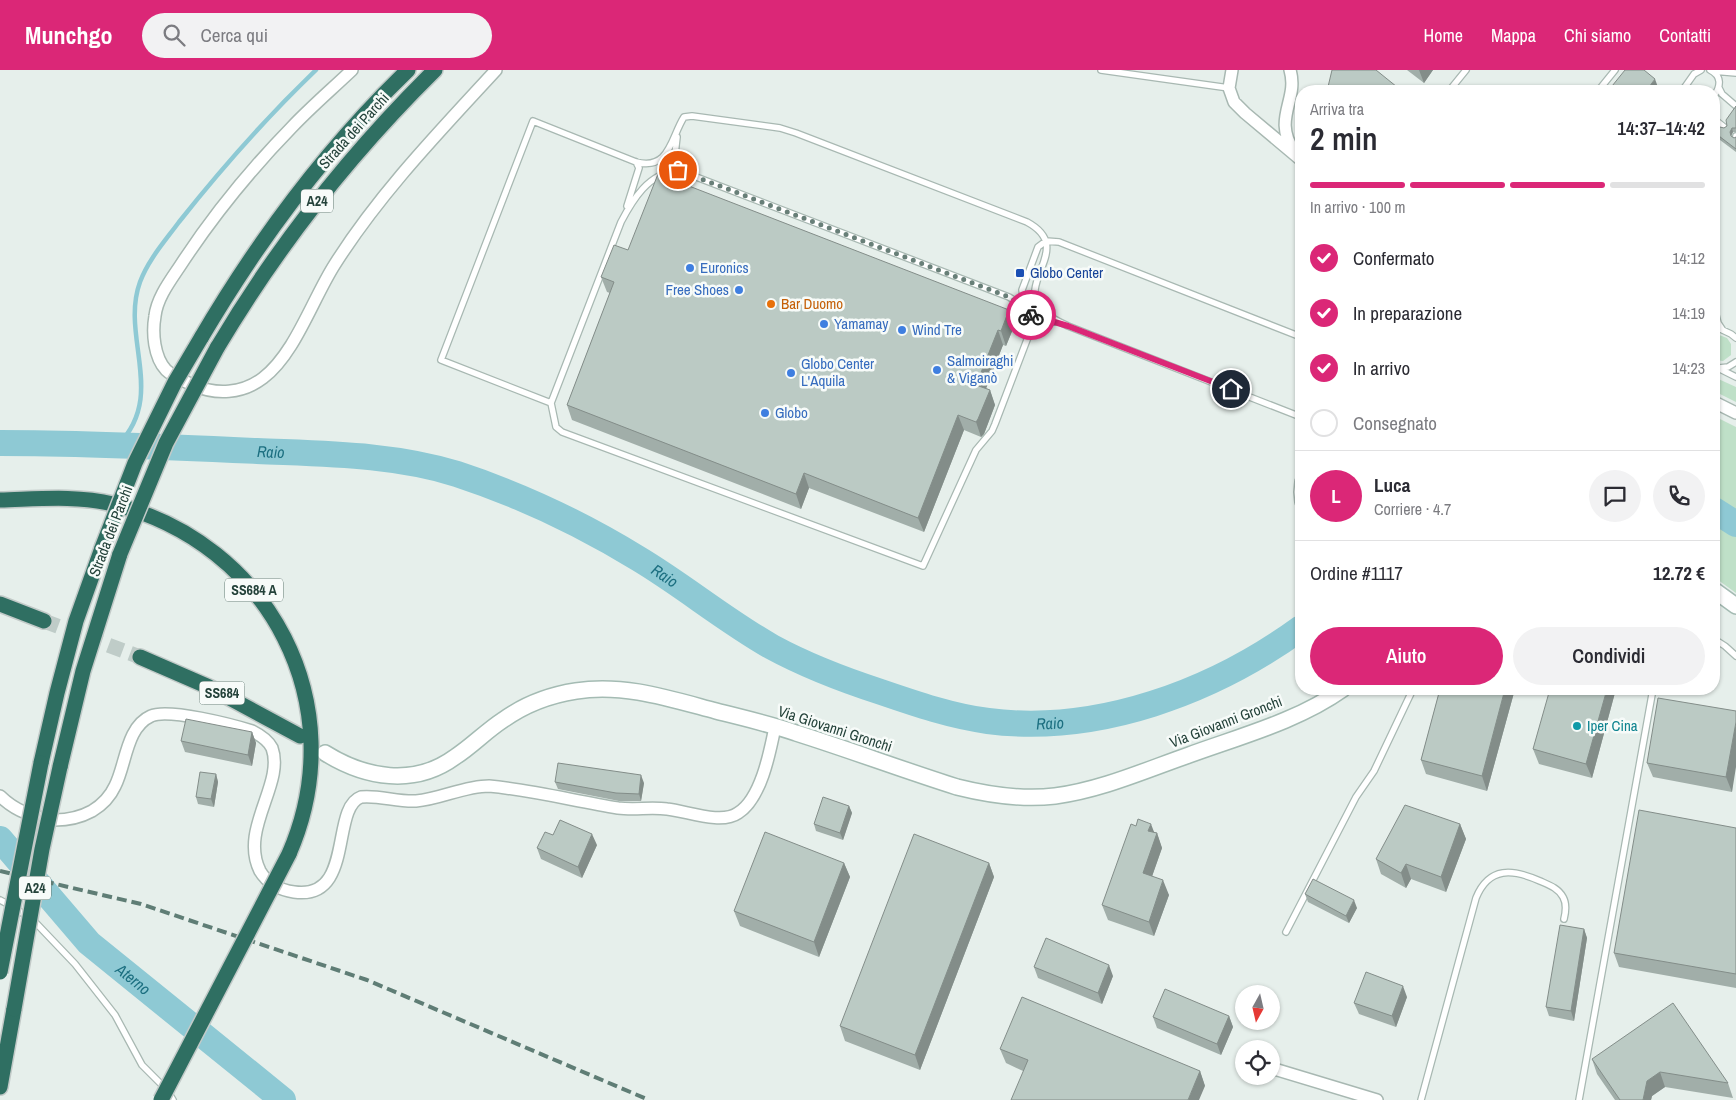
<!DOCTYPE html>
<html lang="it">
<head>
<meta charset="utf-8">
<style>
	body { margin:0; font-family:"Archivo Narrow",sans-serif; background:#f2f2f3; color:#2b2b33; height:100vh; display:flex; flex-direction:column; font-size:19px; white-space:nowrap }
	* { box-sizing:border-box; margin:0 }
	p { font-size:16px; color:#7c7c81 }
	.icon { flex:none; width:28px; height:28px; fill:none; stroke:currentColor; stroke-width:2; stroke-linecap:round; stroke-linejoin:round }
	.map { position:relative; flex:1; overflow:hidden }
	.drawer { position:absolute; left:1295px; top:15px; width:425px; height:610px; display:flex; flex-direction:column; background:#fff; border-radius:20px; box-shadow:0 1px 4px #0004 }
	.drawer>* { flex:none }
	.needle { width:32px; rotate:188deg }
	.fabs { position:absolute; left:1235px; top:915px; display:grid; gap:10px }
	.fabs a { display:grid; place-items:center; width:45px; height:45px; border-radius:50%; background:#fff; box-shadow:0 1px 4px #0004; font-size:25px }
	.pin { position:absolute; display:grid; place-items:center; width:42px; height:42px; color:#fff; margin:-21px; border:2px solid #fff; border-radius:50%; box-shadow:0 1px 5px #0007 }
	.courier { position:absolute; display:grid; place-items:center; width:50px; height:50px; margin:-25px; border:4px solid #db2777; border-radius:50%; background:#fff; color:#222; box-shadow:0 1px 6px #0007 }
	.head em { font-style:normal; font-weight:600 }
	.head div { display:flex; flex-direction:column-reverse }
	.head { display:flex; align-items:center; justify-content:space-between; height:85px; padding:0 15px }
	h1 { font-size:32px; font-weight:600; line-height:38px }
	.bar { display:grid; grid-template-columns:repeat(4,1fr); gap:8px 5px; align-content:center; height:60px; padding:0 15px }
	.bar i { height:6px; border-radius:4px; background:#e1e1e2 }
	.bar .on { background:#db2777 }
	.bar p { grid-column:span 4 }
	.line { display:flex; align-items:center; gap:12px; padding:0 15px; border-top:1px solid #e1e1e2 }
	.line div { flex:1 }
	.round { display:grid; place-items:center; flex:none; width:52px; height:52px; border-radius:26px; background:#f2f2f3 }
	ol { padding:0 15px; list-style:none }
	li { display:flex; align-items:center; gap:15px; height:55px }
	li p { margin-inline-start:auto }
	li .icon { padding:5px; border-radius:50%; background:#db2777; color:#fff; stroke-width:4 }
	li:last-child { color:#7c7c81 }
	li i { width:28px; height:28px; border:2px solid #e1e1e2; border-radius:50% }
	.action { display:flex; gap:10px; margin-top:auto; padding:10px 15px }
	.action a { flex:1; height:58px; border-radius:30px; background:#db2777; color:#fff; font-size:20px; font-weight:600; line-height:58px; text-align:center }
	.action a+a { background:#f2f2f3; color:#2b2b33 }
	header { display:flex; align-items:center; gap:30px; box-sizing:border-box; height:70px; padding:0 25px; background:#db2777; color:#fff }
	header strong { font-size:24px }
	nav { display:flex; gap:28px; margin-inline-start:auto; font-size:18px }
	.search { width:350px; height:45px; background:#f2f2f3; display:flex; align-items:center; gap:12px; box-sizing:border-box; padding:0 18px; border-radius:28px; color:#7c7c81; font-size:19px }
	.map>svg:first-child { display:block }
	.green { fill:#bfe0c8 }
	.lines { fill:none; stroke-linecap:round; stroke-linejoin:round }
	.stream { stroke:#8ec9d4; stroke-width:4.5 }
	.river { stroke:#8ec9d4; stroke-width:26 }
	.highway-tunnel { stroke:#bfccc8; stroke-width:15; stroke-dasharray:15 8; stroke-linecap:butt }
	.lane-casing { stroke:#a8b8b2; stroke-width:8 }
	.street-casing { stroke:#a8b8b2; stroke-width:14 }
	.secondary-casing { stroke:#a4bbb3; stroke-width:18 }
	.highway-casing { stroke:#c2cac8; stroke-width:18 }
	.lane { stroke:#fff; stroke-width:5.5 }
	.street { stroke:#fff; stroke-width:11 }
	.secondary { stroke:#fff; stroke-width:15 }
	.highway { stroke:#2f6f62; stroke-width:15 }
	.rail { stroke:#5f7d75; stroke-width:4; stroke-dasharray:10 5; stroke-linecap:butt }
	.highway-bridge-casing { stroke:#c2cac8; stroke-width:18; stroke-linecap:butt }
	.highway-bridge { stroke:#2f6f62; stroke-width:15 }
	.wall { fill:#a1aea9 }
	.shaded-wall { fill:#838d89 }
	.building { fill:#bbcac4; stroke:#838d89 }
	.done { stroke:#687f78; stroke-width:5; stroke-dasharray:0 9 }
	.route { stroke:#db2777; stroke-width:6 }
	.shop-dot { fill:#3f7fe0; stroke:#f7fbf9; stroke-width:2 }
	.transit-dot { fill:#1a4fb4; stroke:#f7fbf9; stroke-width:2 }
	.food-dot { fill:#e8710a; stroke:#f7fbf9; stroke-width:2 }
	.culture-dot { fill:#0f9aa8; stroke:#f7fbf9; stroke-width:2 }
	.labels { text-anchor:middle; stroke-width:5; stroke-linejoin:round; paint-order:stroke }
	.shield { fill:#f7fbf9; stroke:#637a73; stroke-width:1 }
	.shield-label { font-size:14px; font-weight:bold; fill:#24423a }
	.street-label { font-size:15px; fill:#24423a; stroke:#f7fbf9 }
	.shop-label { font-size:15px; fill:#366cbe; stroke:#f7fbf9; text-anchor:start }
	.transit-label { font-size:15px; fill:#164399; stroke:#f7fbf9; text-anchor:start }
	.food-label { font-size:15px; fill:#c56008; stroke:#f7fbf9; text-anchor:start }
	.culture-label { font-size:15px; fill:#0d838f; stroke:#f7fbf9; text-anchor:start }
	.water-label { font-size:16px; font-style:italic; fill:#1c6f80; stroke:#f7fbf9 }
</style>
</head>
<body>
<header>
<strong>Munchgo</strong>
<div class="search"><svg class="icon" aria-label="search" viewBox="0 0 24 24"><circle cx="10" cy="10" r="6"/><path d="M15 15l6 6"/></svg>Cerca qui</div>
<nav><a>Home</a><a>Mappa</a><a>Chi siamo</a><a>Contatti</a></nav>
</header>
<div class="map">
<svg width="1736" height="1030" viewBox="0 0 1736 1030">
	<rect width="100%" height="100%" fill="#e6efeb"/>
	<path class="green" d="M1714,263L1727,268L1731,274V285L1723,291L1714,290Z
		M1714,307L1736,317V332L1714,321Z
		M1714,346L1736,357V523L1714,507Z"/>
	<g class="lines">
		<path class="stream" d="M118,375C167,325 120,267 140,212C148,190 165,171 179,152C221,99 267,47 316,0"/>
		<g class="river">
			<path id="s1" d="M0,373C86,373 171,377 257,381C323,384 393,384 457,404C521,425 582,454 639,489C684,516 726,551 772,577C807,596 844,610 881,622C916,634 951,646 988,651C1098,665 1213,622 1301,558"/>
			<path d="M1714,440L1736,454"/>
			<path id="s2" d="M0,769L89,873L283,1030"/>
		</g>
		<path class="highway-tunnel" d="M44,551L140,587"/>
		<defs>
			<path id="lane" d="M1101,0L1229,18
				M1710,0C1722,6 1721,16 1714,26
				M1713,1L1736,3
				M1719,18L1722,24L1736,36
				M1449,21L1466,0
				M1598,21L1615,0
				M1682,21L1694,4L1701,0
				M1714,49L1724,57
				M1736,66V67
				M677,67L674,93L681,102
				M627,136L639,98L636,92
				M1027,240L1017,232L1009,227L691,105C687,104 681,102 676,102C649,102 632,131 621,152L551,333L441,290L533,51L636,92C670,101 671,67 684,47L692,46L780,58L796,63L1027,152C1075,178 1017,210 1041,239C1048,247 1059,252 1068,256L1301,347
				M1716,245L1718,253L1722,259
				M1054,252L1035,247L1027,240L1024,234L1022,220L1038,177L1046,171L1059,172L1301,267
				M1714,256L1731,264L1736,268
				M1714,296L1736,307
				M1719,298L1728,297L1736,292
				M551,333L556,357L562,362L923,496L976,380L992,361L995,354L1033,254L1041,249
				M1714,569L1725,576L1736,586
				M0,830L15,838L35,852L75,894L115,945L142,995L167,1020L173,1030
				M1286,862L1356,727L1374,701L1413,619
				M1421,1030L1476,828C1489,796 1513,799 1540,811C1549,815 1558,818 1563,827C1567,834 1566,841 1564,849
				M1579,1030L1653,619"/>
			<path id="street" d="M352,0C332,19 311,37 292,57C251,99 212,147 180,196C170,211 157,228 155,246C152,263 154,287 166,300C173,307 184,311 193,315C216,325 242,324 263,308C295,284 313,228 335,194C380,123 439,62 496,0
				M1232,0L1229,18L1234,32L1245,43L1301,90
				M1290,0C1299,30 1272,48 1294,81
				M1714,332L1736,343
				M1301,412L1300,422L1301,432
				M0,726C15,741 34,748 55,750C68,750 81,747 92,741C102,735 110,727 115,716C126,695 126,657 151,646C168,638 233,655 252,661C260,665 268,670 272,678C285,714 239,759 260,801C267,813 280,820 294,822C355,831 330,738 361,727C379,725 397,732 416,731C441,729 464,716 489,716C532,720 575,731 618,738C634,740 651,737 667,739C687,741 721,755 738,743C761,729 770,682 775,657
				M1271,998L1377,1030"/>
			<path id="secondary" d="M1714,520L1736,536
				M325,683C365,708 414,717 455,687C472,676 486,661 503,650C524,635 550,625 576,621C623,613 671,629 716,641C743,648 770,654 796,663C850,680 903,700 957,717C989,725 1022,730 1055,726C1101,720 1146,700 1189,685C1241,666 1298,651 1343,619"/>
			<path id="highway" d="M201,268C258,171 327,78 408,0
				M217,278C278,175 351,83 435,0
				M0,430C38,429 76,425 113,434C270,473 354,635 289,784
				M0,534L44,551
				M140,587L209,617L300,666
				M41,693L57,623L76,551L102,478
				M60,697L83,601L120,484
				M0,1017L14,939"/>
		</defs>
		<use href="#lane" class="lane-casing"/>
		<use href="#street" class="street-casing"/>
		<use href="#secondary" class="secondary-casing"/>
		<use href="#highway" class="highway-casing"/>
		<use href="#lane" class="lane"/>
		<use href="#street" class="street"/>
		<use href="#secondary" class="secondary"/>
		<use href="#highway" class="highway"/>
		<path class="rail" d="M0,801L141,834L367,910L649,1030"/>
		<defs>
			<path id="highway-bridge" d="M102,478L135,393L175,312L201,268
				M120,484L166,373L217,278
				M0,902L41,693
				M14,939L42,779L60,697
				M161,1030L289,784"/>
		</defs>
		<use href="#highway-bridge" class="highway-bridge-casing"/>
		<use href="#highway-bridge" class="highway-bridge"/>
	</g>
	<path class="wall" d="M1407,0H1433L1424,13Z
		M1736,36V62H1733L1731,66L1734,68L1736,67V82L1716,67L1715,63L1727,56Z
		M628,180L1009,240L1015,254L1006,276L1003,275L986,318L990,320L995,335L984,364L981,367L964,360L924,462L809,418L801,439L572,350L567,335L610,223L607,222L601,207Z
		M1440,619H1515L1487,721L1426,704L1421,690Z
		M1616,619L1592,708L1539,694L1533,679Z
		M1736,641L1732,722L1653,707L1647,693Z
		M252,662L256,673L252,696L185,682L181,671Z
		M216,704L218,712L214,737L198,734L196,727Z
		M555,712L644,713L641,731H619L558,719Z
		M849,736L852,743L843,770L816,761L814,754Z
		M1460,754L1466,769L1446,822L1411,809L1406,818L1381,804L1376,789Z
		M1136,756L1157,763L1162,778L1152,806L1169,825L1154,866L1108,850L1102,835Z
		M1736,758V918L1619,897L1614,883Z
		M597,775L582,808L541,789L537,778Z
		M844,793L850,807L819,887L740,856L734,841Z
		M989,793L994,807L920,1000L845,971L840,956Z
		M1305,824L1357,838L1349,853L1308,832Z
		M1584,859L1587,868L1574,951L1549,946L1546,937Z
		M1034,897L1113,906L1102,934L1038,908Z
		M1407,927L1396,957L1359,944L1354,933Z
		M1229,946L1233,957L1221,985L1157,958L1153,947Z
		M1000,979L1200,1001L1205,1016L1023,1001L1006,993Z
		M1592,989L1728,1013L1733,1028L1665,1017L1652,1026L1651,1030H1615L1597,1004Z"/>
	<path class="shaded-wall" d="M1419,0H1433L1424,13Z
		M1655,9L1659,20V21H1646Z
		M1732,58L1733,62L1731,66L1732,70L1730,62Z
		M1009,240L1015,254L1006,276L1001,261Z
		M998,260L1003,275L982,329L976,315Z
		M990,320L995,335L984,364L981,367L976,352Z
		M958,345L964,360L924,462L918,448Z
		M804,403L809,418L801,439L796,424Z
		M1505,619H1515L1487,721L1482,706Z
		M1607,619H1616L1592,708L1586,694Z
		M1736,652V697L1732,722L1726,707Z
		M252,662L256,673L252,696L248,685Z
		M216,704L218,712L214,737L211,729Z
		M641,705L644,713L641,731L639,724Z
		M849,736L852,743L843,770L840,763Z
		M1151,754L1156,767L1157,763L1162,778L1148,818L1143,803L1148,761Z
		M1460,754L1466,769L1446,822L1441,807Z
		M592,764L597,775L582,808L578,797Z
		M844,793L850,807L819,887L814,872Z
		M989,793L994,807L920,1000L915,985Z
		M1406,794L1411,809L1406,818L1401,803Z
		M1163,810L1169,825L1154,866L1149,852Z
		M1354,830L1357,838L1349,853L1346,846Z
		M1584,859L1587,868L1574,951L1571,941Z
		M1109,895L1113,906L1102,934L1098,923Z
		M1403,916L1407,927L1396,957L1392,946Z
		M1229,946L1233,957L1221,985L1217,974Z
		M1200,1001L1205,1016L1199,1030H1188Z
		M1660,1002L1665,1017L1652,1026L1651,1030H1643L1647,1011Z"/>
	<path class="building" d="M1332,0H1376L1402,21H1327Z
		M1625,0H1644L1655,9L1646,21H1608Z
		M1736,36V58H1732L1730,62L1731,66L1734,68L1736,67V79L1715,63L1720,57L1724,58L1727,56L1726,50Z
		M658,104L1009,240L1001,261L998,260L976,315L990,320L978,349L976,352L958,345L918,448L804,403L796,424L567,335L614,212L601,207L614,175L628,180Z
		M1440,619H1505L1482,706L1421,690Z
		M1550,619H1607L1586,694L1533,679Z
		M1658,628L1736,641V652L1726,707L1647,693Z
		M186,649L252,662L248,685L181,671Z
		M558,693L641,705L639,724L616,723L555,712Z
		M200,702L216,704L211,729L196,727Z
		M823,727L849,736L840,763L814,754Z
		M1405,735L1460,754L1441,807L1406,794L1401,803L1376,789Z
		M1639,740L1736,758V904L1614,883Z
		M1138,749L1151,754L1148,761L1157,763L1143,803L1163,810L1149,852L1102,835L1131,754L1136,756Z
		M560,750L592,764L578,797L537,778L545,762L553,765Z
		M765,762L844,793L814,872L734,841Z
		M914,764L989,793L915,985L840,956Z
		M1313,809L1354,830L1346,846L1305,824Z
		M1560,855L1584,859L1571,941L1546,937Z
		M1046,868L1109,895L1098,923L1034,897Z
		M1366,902L1403,916L1392,946L1354,933Z
		M1165,919L1229,946L1217,974L1153,947Z
		M1022,927L1200,1001L1188,1030H1011L1028,990L1000,979Z
		M1673,933L1728,1013L1660,1002L1647,1011L1643,1030H1620L1592,989Z"/>
	<g class="lines">
		<path class="done" d="M678,100L1009,227L1017,232L1031,245"/>
		<path class="route" d="M1031,245L1068,256L1231,319"/>
	</g>
	<g class="shop-dot">
		<circle cx="690" cy="198" r="5"/>
		<circle cx="739" cy="220" r="5"/>
		<circle cx="824" cy="254" r="5"/>
		<circle cx="902" cy="260" r="5"/>
		<circle cx="937" cy="300" r="5"/>
		<circle cx="791" cy="303" r="5"/>
		<circle cx="765" cy="343" r="5"/>
	</g>
	<rect class="transit-dot" x="1015" y="198" width="10" height="10" rx="2.5"/>
	<circle class="food-dot" cx="771" cy="234" r="5"/>
	<circle class="culture-dot" cx="1577" cy="656" r="5"/>
	<g class="labels">
		<g class="shield">
			<rect x="301" y="119.5" width="32" height="23" rx="4"/>
			<rect x="225" y="508.5" width="58" height="23" rx="4"/>
			<rect x="199.5" y="611.5" width="45" height="23" rx="4"/>
			<rect x="19" y="806.5" width="32" height="23" rx="4"/>
		</g>
		<g class="shield-label">
			<text x="317" y="136">A24</text>
			<text x="254" y="525">SS684 A</text>
			<text x="222" y="628">SS684</text>
			<text x="35" y="823">A24</text>
		</g>
		<g class="street-label">
			<text transform="translate(354 61) rotate(-48)" y="5">Strada dei Parchi</text>
			<text transform="translate(111 461) rotate(-69)" y="5">Strada dei Parchi</text>
			<text transform="translate(1226 652) rotate(-21)" y="5">Via Giovanni Gronchi</text>
			<text transform="translate(835 659) rotate(18)" y="5">Via Giovanni Gronchi</text>
		</g>
		<g class="shop-label">
			<text x="700" y="203">Euronics</text>
			<text x="729" y="225" text-anchor="end">Free Shoes</text>
			<text x="834" y="259">Yamamay</text>
			<text x="912" y="265">Wind Tre</text>
			<text x="947" y="296">Salmoiraghi<tspan x="947" dy="17">&amp; Viganò</tspan></text>
			<text x="801" y="299">Globo Center<tspan x="801" dy="17">L'Aquila</tspan></text>
			<text x="775" y="348">Globo</text>
		</g>
		<g class="transit-label">
			<text x="1030" y="208">Globo Center</text>
		</g>
		<g class="food-label">
			<text x="781" y="239">Bar Duomo</text>
		</g>
		<g class="culture-label">
			<text x="1587" y="661">Iper Cina</text>
		</g>
		<g class="water-label">
			<text dy="6" stroke="none"><textPath href="#s1" startOffset="271">Raio</textPath></text>
			<text dy="6" stroke="none"><textPath href="#s1" startOffset="691">Raio</textPath></text>
			<text dy="6" stroke="none"><textPath href="#s1" startOffset="1111">Raio</textPath></text>
			<text dy="6" stroke="none"><textPath href="#s2" startOffset="194">Aterno</textPath></text>
		</g>
	</g>
</svg>
<div class="fabs">
<a><svg class="needle" viewBox="-14 -14 28 28"><path d="M0-13l5 13h-10z" fill="#e53935"/><path d="M0 13l5-13h-10z" fill="#7c7c81"/></svg></a>
<a><svg class="icon" aria-label="locate" viewBox="0 0 24 24"><circle cx="12" cy="12" r="6"/><path d="M12 2v4M12 18v4M2 12h4M18 12h4"/></svg></a>
</div>
<div class="pin" style="left:678px;top:100px;background:#ea580c"><svg class="icon" aria-label="bag" viewBox="0 0 24 24"><path d="M5 8h14l-1 12H6zM9 8a3 3 0 0 1 6 0"/></svg></div>
<div class="pin" style="left:1231px;top:319px;background:#1f2937"><svg class="icon" aria-label="home" viewBox="0 0 24 24"><path d="M3 11l9-7 9 7M6 9v11h12V9"/></svg></div>
<div class="courier" style="left:1031px;top:245px"><svg class="icon" aria-label="bike" viewBox="0 0 24 24"><circle cx="6" cy="16" r="4"/><circle cx="18" cy="16" r="4"/><path d="M6 16l4-8h5l3 8M10 8l3 8H6M13 5h3"/></svg></div>
<section class="drawer">
<div class="head"><div><h1>2 min</h1><p>Arriva tra</p></div><em>14:37–14:42</em></div>
<div class="bar"><i class="on"></i><i class="on"></i><i class="on"></i><i></i><p>In arrivo · 100 m</p></div>
<ol>
<li><svg class="icon" aria-label="check" viewBox="0 0 24 24"><path d="M5 12l5 5 9-10"/></svg>Confermato<p>14:12</p></li>
<li><svg class="icon" aria-label="check" viewBox="0 0 24 24"><path d="M5 12l5 5 9-10"/></svg>In preparazione<p>14:19</p></li>
<li><svg class="icon" aria-label="check" viewBox="0 0 24 24"><path d="M5 12l5 5 9-10"/></svg>In arrivo<p>14:23</p></li>
<li><i></i>Consegnato</li>
</ol>
<div class="line" style="height:90px"><b class="round" style="background:#db2777;color:#fff">L</b><div><b>Luca</b><p>Corriere · 4.7</p></div><a class="round"><svg class="icon" aria-label="chat" viewBox="0 0 24 24"><path d="M4 5h16v11H9l-5 4z"/></svg></a><a class="round"><svg class="icon" aria-label="phone" viewBox="0 0 24 24"><path d="M5 4h4l2 5-3 2q2 4 5 5l2-3 5 2v4C11 20 4 13 5 4z"/></svg></a></div>
<div class="line" style="height:65px"><div>Ordine #1117</div><b>12.72 €</b></div>
<div class="action"><a>Aiuto</a><a>Condividi</a></div>
</section>
</div>
</body>
</html>
